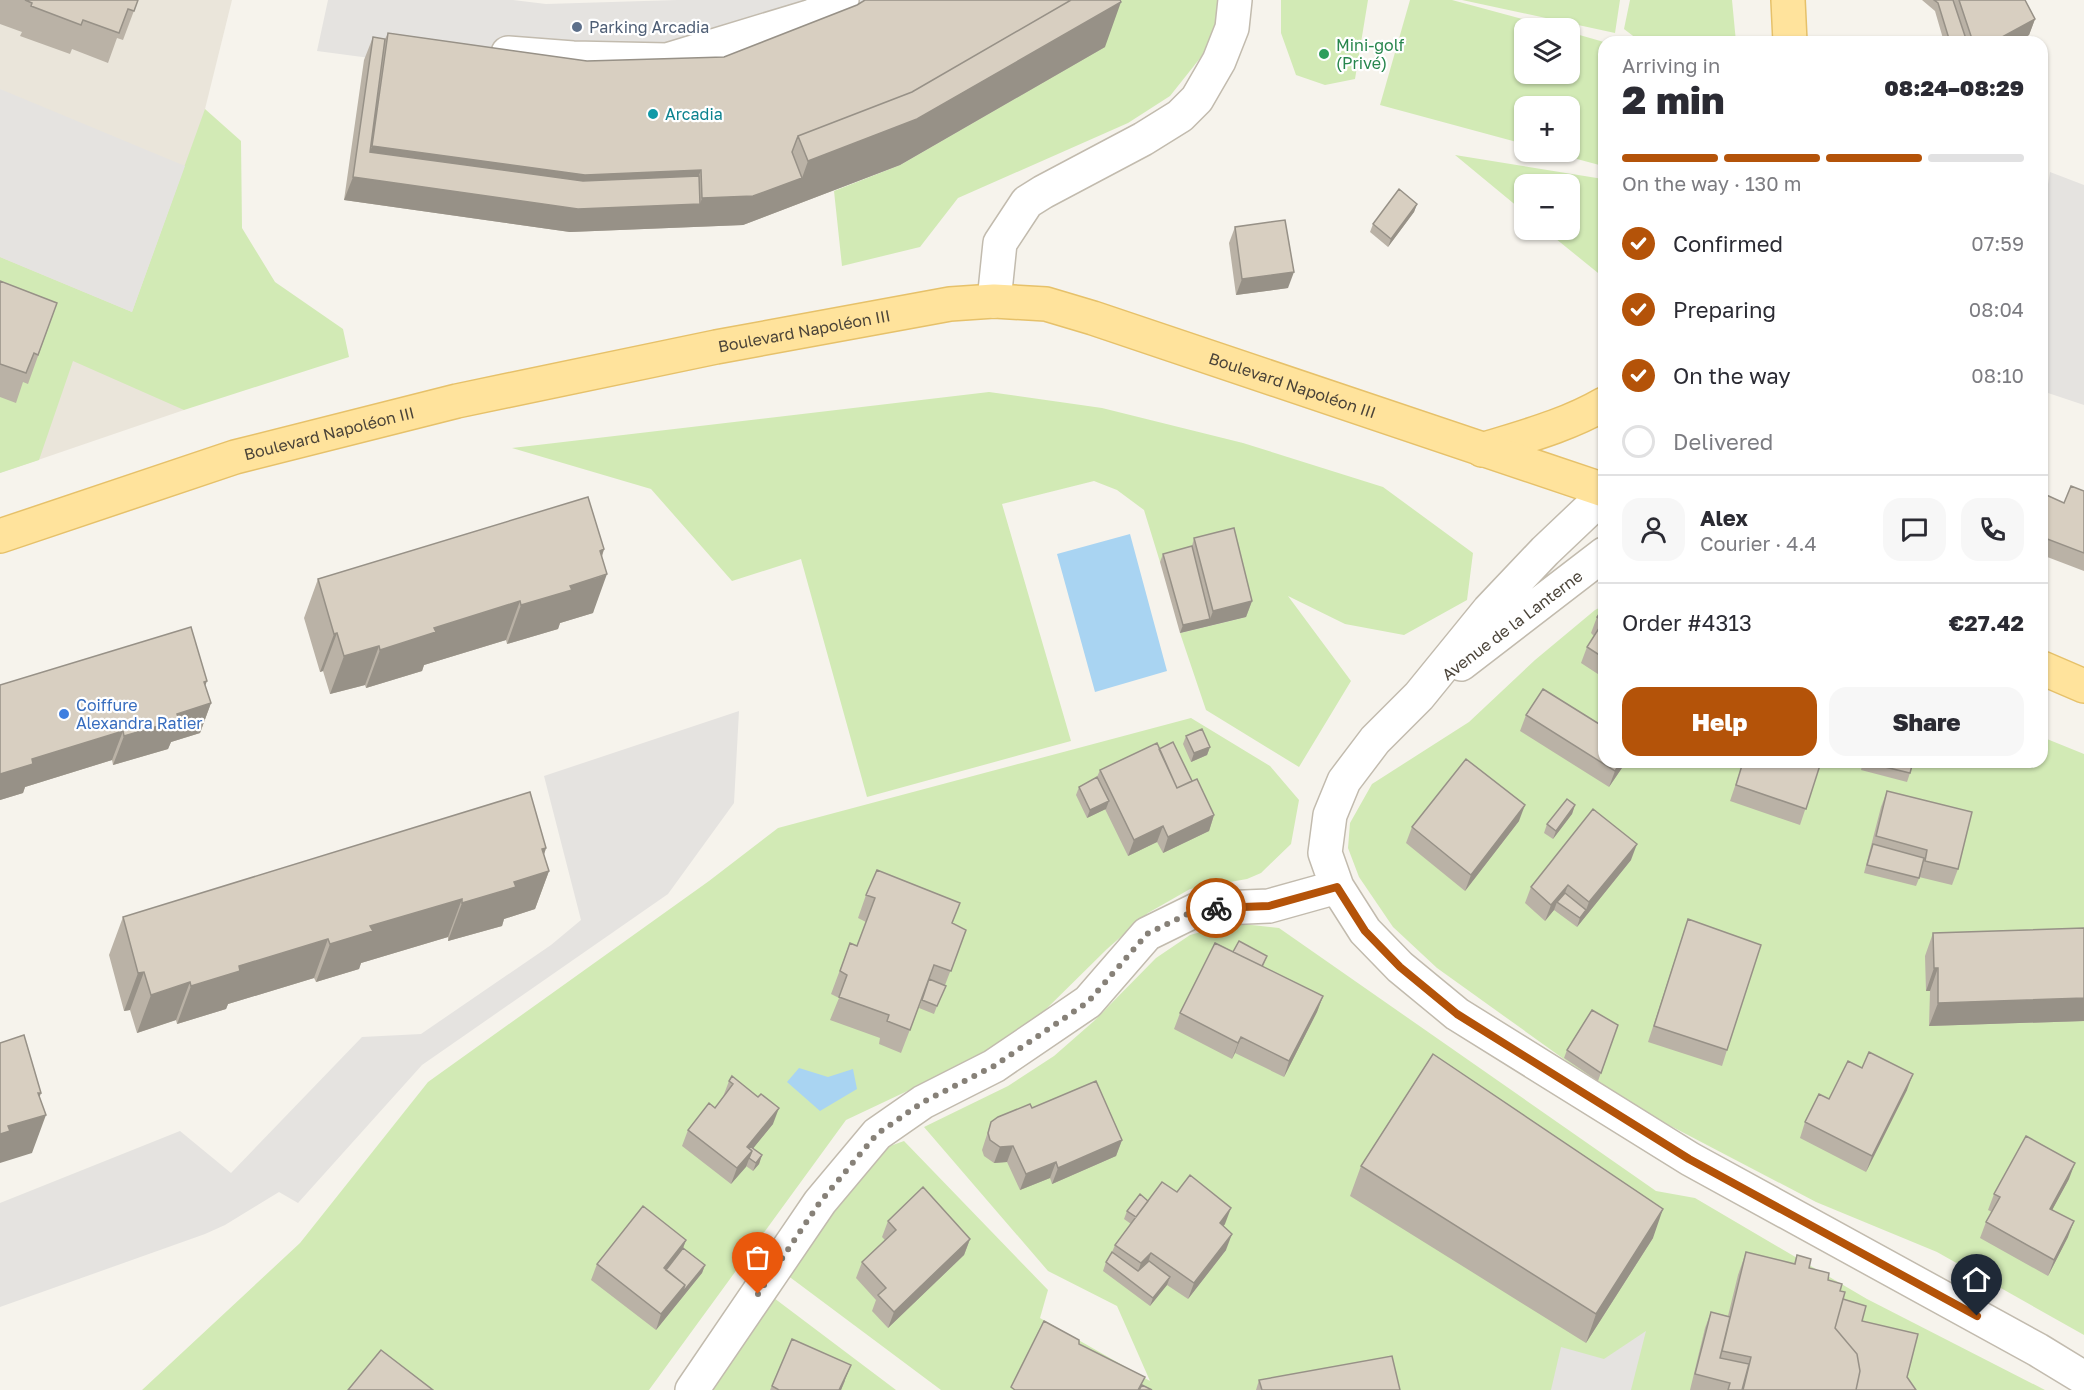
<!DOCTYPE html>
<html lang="en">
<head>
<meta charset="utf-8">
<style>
	body { margin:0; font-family:"Golos Text",sans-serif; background:#f7f7f7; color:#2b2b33; height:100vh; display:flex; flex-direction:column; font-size:22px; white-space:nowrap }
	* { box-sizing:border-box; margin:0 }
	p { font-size:20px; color:#7c7c81 }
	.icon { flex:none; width:33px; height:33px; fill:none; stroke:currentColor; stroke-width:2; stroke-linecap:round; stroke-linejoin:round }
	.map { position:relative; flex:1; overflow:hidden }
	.details { position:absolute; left:1598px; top:36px; width:450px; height:732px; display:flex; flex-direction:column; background:#fff; border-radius:18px; box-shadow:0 2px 4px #0004 }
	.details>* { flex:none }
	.buttons { position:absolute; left:1514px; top:18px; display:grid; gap:12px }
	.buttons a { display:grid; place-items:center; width:66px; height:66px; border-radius:12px; background:#fff; box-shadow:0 2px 4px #0004; font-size:30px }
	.pin { position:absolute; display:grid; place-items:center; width:51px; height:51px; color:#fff; margin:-62px -26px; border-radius:50% 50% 50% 0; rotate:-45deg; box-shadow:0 0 6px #0007 }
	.pin .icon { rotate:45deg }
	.courier { position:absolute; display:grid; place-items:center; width:60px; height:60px; margin:-30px; border:4px solid #b45309; border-radius:50%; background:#fff; color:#222; box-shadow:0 2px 8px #0007 }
	.head em { font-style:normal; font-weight:800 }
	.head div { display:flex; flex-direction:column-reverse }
	.head { display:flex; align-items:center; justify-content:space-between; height:102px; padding:0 24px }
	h1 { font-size:39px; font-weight:800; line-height:45px }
	.bar { display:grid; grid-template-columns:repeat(4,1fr); gap:9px 6px; align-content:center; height:72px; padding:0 24px }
	.bar i { height:8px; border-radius:4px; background:#e1e1e2 }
	.bar .current { background:#b45309 }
	.bar p { grid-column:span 4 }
	.line { display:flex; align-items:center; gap:15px; padding:0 24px; border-top:2px solid #e1e1e2 }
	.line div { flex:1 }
	.round { display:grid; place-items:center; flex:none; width:63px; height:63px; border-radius:18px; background:#f7f7f7 }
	ol { padding:0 24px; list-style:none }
	li { display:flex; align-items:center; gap:18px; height:66px }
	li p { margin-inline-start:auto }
	li .icon { padding:6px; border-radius:50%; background:#b45309; color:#fff; stroke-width:4 }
	li:last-child { color:#7c7c81 }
	li i { width:33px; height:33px; border:3px solid #e1e1e2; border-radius:50% }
	.primary-button { display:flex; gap:12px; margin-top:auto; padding:12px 24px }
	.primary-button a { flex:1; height:69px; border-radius:18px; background:#b45309; color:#fff; font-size:24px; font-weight:800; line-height:69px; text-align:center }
	.primary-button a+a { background:#f7f7f7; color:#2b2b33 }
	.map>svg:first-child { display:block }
	.residential { fill:#eae5da }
	.green { fill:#d2eab5 }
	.parking { fill:#e5e3e0 }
	.water { fill:#a9d4f2 }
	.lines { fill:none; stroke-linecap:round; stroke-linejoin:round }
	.minor-casing { stroke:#c2bbae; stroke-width:36 }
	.major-casing { stroke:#e6c16a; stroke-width:36 }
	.minor { stroke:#fff; stroke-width:33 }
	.major { stroke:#ffe39c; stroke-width:33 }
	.wall { fill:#bab2a6 }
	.shaded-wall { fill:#979187 }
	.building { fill:#d8cfc1; stroke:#979187; stroke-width:1.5 }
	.done { stroke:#878178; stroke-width:6; stroke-dasharray:0 10.8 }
	.route { stroke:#b45309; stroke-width:8 }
	.service-dot { fill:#5c6f8a; stroke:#fff; stroke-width:2 }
	.leisure-dot { fill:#2e9e5b; stroke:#fff; stroke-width:2 }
	.culture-dot { fill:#0f9aa8; stroke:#fff; stroke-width:2 }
	.shop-dot { fill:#3f7fe0; stroke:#fff; stroke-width:2 }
	.labels { text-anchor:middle; stroke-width:4.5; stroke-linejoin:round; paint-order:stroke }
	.service-label { font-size:16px; fill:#4e5e75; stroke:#fff; text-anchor:start }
	.leisure-label { font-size:16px; fill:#27864d; stroke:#fff; text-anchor:start }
	.culture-label { font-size:16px; fill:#0d838f; stroke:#fff; text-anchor:start }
	.street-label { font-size:16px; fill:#4b4439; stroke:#fff }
	.shop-label { font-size:16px; fill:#366cbe; stroke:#fff; text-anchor:start }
</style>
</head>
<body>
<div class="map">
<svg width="2084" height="1390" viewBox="0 0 2084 1390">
	<rect width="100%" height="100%" fill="#f6f3ec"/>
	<path class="residential" d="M0,0H232L205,109L184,410L0,473Z"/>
	<path class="green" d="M1077,0H1221L1216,30L1201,57L1170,96L1128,123L958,198L920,247L842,266L834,191L900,165L1104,47Z
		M1281,0H1368L1355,79L1325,85L1296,75L1281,33Z
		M1410,0H1452L1555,28H1524V74H1569V32L1604,42L1603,166L1551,152H1569V106H1524V144L1380,105Z
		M1462,0H1620L1615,33Z
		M1630,0H1732L1736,42H1641L1624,29Z
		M205,109L241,141L242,228L275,282L343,329L349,357L184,410L73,361L39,460L0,473V257L132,312Z
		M1455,155L1603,179V277L1545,230H1569V184H1524V212Z
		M989,392L1102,408L1243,443L1383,487L1473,553L1467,600L1404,635L1345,624L1288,596L1351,681L1299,767L1206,710L1180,633L1246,617L1228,545L1160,562L1144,510L1117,490L1094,481L1002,504L1071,741L867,797L801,559L732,581L651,489L512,448Z
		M1603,606L1604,762H2042V737L2084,754V1335L1937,1252L1816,1202L1621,1100L1437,968L1393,927L1359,877L1348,848L1350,823L1372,784L1469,722L1535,660L1595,610Z
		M1191,718L1270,766L1299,800L1291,844L1261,873L1247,879L1190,889L1148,913L1107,949L1034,1021L973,1060L846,1120L649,1390H142L300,1243L428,1082L709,881L778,828Z
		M1234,923L1279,928L1656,1191L1695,1198L1867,1299L2045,1390H941L787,1275L876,1151L904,1141L1048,1290L1040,1318L1150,1381L1117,1306L1048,1271L924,1127L1008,1086L1054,1056L1094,1021L1156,958L1190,935Z
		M770,1295L896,1390H704Z"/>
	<path class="parking" d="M328,0H513L546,4L677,0H895L529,79L317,51Z
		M0,89L185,166L132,312L0,257Z
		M2050,172L2084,185V405L2042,391V221Z
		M739,711L734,803L668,894L422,1065L298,1203L279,1192L225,1225L205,1234L0,1307V1203L180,1131L231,1173L362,1037L421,1034L551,945L581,920L544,776Z
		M1646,1331L1631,1390H1551L1561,1347L1604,1359Z"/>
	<path class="water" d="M1130,534L1167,671L1095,692L1057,554Z
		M799,1068L828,1077L853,1069L857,1089L820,1111L787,1082Z"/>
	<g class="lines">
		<defs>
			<path id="minor" d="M508,53L573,58L667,60L812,16L842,0
				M994,301L1000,243L1027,202L1043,192L1143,139L1180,116L1197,99L1219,61L1232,28L1235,0
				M1604,495L1545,551L1489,610L1419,696L1375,740L1344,781L1330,815L1325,853L1337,887L1365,931L1400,967L1457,1014L1690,1159L2038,1350L2084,1378
				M1461,664L1604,554
				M692,1390L820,1202L877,1134L923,1102L994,1066L1088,1002L1147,934L1198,909L1269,906L1337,887"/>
			<g id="major">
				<path d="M1788,0L1790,42"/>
				<path d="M1482,450C1523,437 1566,426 1604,404"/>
				<path id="s1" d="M0,536L235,457L457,401L716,347L950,304L994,301L1046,304L1093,318L1604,490"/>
				<path d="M2042,668L2084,686"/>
			</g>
		</defs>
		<use href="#minor" class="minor-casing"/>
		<use href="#major" class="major-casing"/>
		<use href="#minor" class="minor"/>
		<use href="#major" class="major"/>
	</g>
	<path class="wall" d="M0,0H138L123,40L117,38L108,63L72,49L70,54L20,36L22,32L0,24Z
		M1922,0H2025L2035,19L2029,35L2017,42H1944L1935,11Z
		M388,33L587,61L1105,47L900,165L743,225L570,232L344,200L364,60L373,37L385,39Z
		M1417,204L1414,212L1388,247L1370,232L1373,224Z
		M1235,227L1288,288L1236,295L1229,243Z
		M0,281L57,303L28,384L23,382L16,403L0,397Z
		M2084,491V571L2042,555V493L2064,503Z
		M1194,538L1252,601L1246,617L1180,633L1160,562L1163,554L1192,546Z
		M604,549L602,557L593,613L560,623L558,629L507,644L506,640L424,665L422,671L366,688L365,685L330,694L323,671L320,672L304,618L318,579Z
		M1604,607V678L1581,663L1587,647L1594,636L1591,633L1597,617Z
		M0,685L205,686L211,703L200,733L171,742L168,749L113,765L112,760L25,787L23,793L0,800Z
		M1526,715L1626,762L1609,787L1520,731Z
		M1186,736L1210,747L1207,755L1191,762L1183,744Z
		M1159,749L1192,781L1214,815L1209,831L1163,853L1157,842L1128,856L1105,809L1087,818L1076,795L1079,787L1097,777L1100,770Z
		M1743,762H1821L1800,825L1730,801Z
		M1863,762L1910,773L1907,782L1861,770Z
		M1887,791L1958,869L1952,885L1919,877L1920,876L1916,886L1864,873L1881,807Z
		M1575,805L1572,814L1553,839L1544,833L1547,824Z
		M1519,821L1465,891L1406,843L1412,827Z
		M546,848L544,855L549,871L535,909L504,919L502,926L448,941V937L361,963L359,969L316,982L314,978L228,1004L226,1009L177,1024L176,1020L137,1033L130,1010L124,1011L109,955L123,917Z
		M1631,860L1577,927L1554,910L1545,921L1525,903L1531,887Z
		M866,895L952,923L966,930L934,1014L919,1008L926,988L901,1053L879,1044L880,1038L830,1020L839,998L831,994L850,943L857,946L866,922L858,918Z
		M1688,919L1727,1050L1722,1066L1648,1042Z
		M2084,928V1021L1929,1026L1930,991H1926L1925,956L1933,933Z
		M1233,952L1267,956L1263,967L1323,996L1317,1012L1284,1077L1235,1053L1232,1059L1174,1029L1180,1013Z
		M1618,1025L1598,1081L1564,1058L1567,1050Z
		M729,1081L773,1124L753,1148L762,1155L759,1164L753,1171L746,1166L731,1184L682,1146L688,1130L715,1108L723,1097Z
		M1907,1090L1866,1172L1800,1138L1805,1122L1821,1095L1829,1099Z
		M1032,1108L1122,1140L1116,1156L1052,1184L1050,1178L1020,1190L1007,1162L994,1163L984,1156L982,1150L991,1122Z
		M1361,1166L1653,1238L1586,1343L1350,1196Z
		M2069,1179L2052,1210L2068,1237L2048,1276L1980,1238L1986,1222L1992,1212L1988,1210L1994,1194Z
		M1177,1192L1225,1224L1223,1226L1226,1250L1188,1299L1167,1285L1150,1306L1103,1271L1106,1262L1112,1252L1115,1245L1131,1224L1124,1219L1127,1211L1148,1201Z
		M888,1221L970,1239L964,1255L888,1328L872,1311L876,1300L856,1278L862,1262L885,1240L882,1237Z
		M686,1240L683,1248L705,1265L702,1273L656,1330L591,1280L597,1264Z
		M1746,1252L1794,1264L1797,1255L1809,1268L1828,1280L1840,1291L1843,1299L1862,1321L1907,1377L1916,1390H1690L1705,1328L1711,1312L1728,1316L1738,1275Z
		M792,1339L845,1381L841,1390H770Z
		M1259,1380L1400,1390H1256Z"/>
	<path class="shaded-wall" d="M1121,2L1105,47L900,165L743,225L570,232L344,200L353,177L700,204L702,198L802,178L808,161Z
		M2035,19L2029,35L2017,42H1993Z
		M372,146L701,170L690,200L362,175Z
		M1417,204L1414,212L1388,247L1391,239Z
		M1294,272L1288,288L1236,295L1242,279Z
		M604,549L594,579L607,574L593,613L560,623L558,629L507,644L521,605L570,586L600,551Z
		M520,601L506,640L424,665L422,671L366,688L380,650L434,628Z
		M1252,601L1246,617L1180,633L1183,625L1210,619L1213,611Z
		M337,633L323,671L320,672L334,634Z
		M379,646L365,685L330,694L344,656Z
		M207,681L197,708L211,703L200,733L171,742L168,749L113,765L124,736L177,714L204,682Z
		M123,731L112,760L25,787L23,793L0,800V774L32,759Z
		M1210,747L1207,755L1191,762L1194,753Z
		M1621,762H1626L1609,787L1615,771Z
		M1109,801L1106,809L1087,818L1090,810Z
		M1525,805L1519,821L1465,891L1471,875Z
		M1575,805L1572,814L1553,839L1556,831Z
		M1214,815L1209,831L1163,853L1168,837Z
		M1163,826L1157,842L1128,856L1134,840Z
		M1637,844L1631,860L1577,927L1580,918L1586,910L1589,902Z
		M546,848L537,875L549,871L535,909L504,919L502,926L448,941L462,903L542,849Z
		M1568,885L1562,901L1557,902L1554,910L1545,921L1551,905Z
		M462,899L448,937L361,963L359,969L316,982L330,944L370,926Z
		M328,939L314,978L228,1004L226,1009L177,1024L191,986L239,966Z
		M1934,968H1938L1930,991H1926Z
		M144,972L130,1010L124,1011L138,973Z
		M190,982L176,1020L137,1033L151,995Z
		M1323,996L1317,1012L1284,1077L1289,1061Z
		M2084,998V1021L1929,1026L1938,1003Z
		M1241,1037L1235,1053L1232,1059L1238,1043Z
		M1913,1074L1907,1090L1866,1172L1872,1156Z
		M38,1093H41L32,1119L46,1115L32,1153L0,1163V1134Z
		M779,1108L773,1124L747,1156V1147Z
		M1122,1140L1116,1156L1052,1184L1058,1168Z
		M1013,1146L1007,1162L994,1163L1000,1147Z
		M752,1151L746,1167L731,1184L737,1168Z
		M762,1155L759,1164L753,1171L756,1163Z
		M1056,1162L1050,1178L1020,1190L1026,1174Z
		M2075,1163L2069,1179L2044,1225L2050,1209Z
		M1231,1208L1225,1224L1214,1239L1220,1223Z
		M1663,1209L1653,1238L1586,1343L1596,1314Z
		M2074,1221L2068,1237L2048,1276L2054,1260Z
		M1232,1234L1226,1250L1188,1299L1194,1283Z
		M970,1239L964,1255L888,1328L894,1312Z
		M686,1240L680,1256L663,1277L664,1268Z
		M1151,1253L1146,1269L1135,1280L1141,1263Z
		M705,1265L702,1273L656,1330L661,1314L685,1285Z
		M1170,1277L1167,1285L1150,1306L1153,1298Z
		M851,1365L841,1390H839Z"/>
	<path class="building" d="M25,0H138L134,11L128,9L119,33L83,20L81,25L31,6L32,3Z
		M865,0H1071L912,92L798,136L792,152L802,178L753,196L702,198L701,170L585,175L372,146L388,33L587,61L724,57L857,5Z
		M1071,0H1120L1121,2L917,119L808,161L798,136L912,92Z
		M1934,0H1953L1967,42H1950L1938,3Z
		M1959,0H2025L2035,19L1993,42H1973Z
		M373,37L385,39L370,152L583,181L699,176L700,204L578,209L353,177Z
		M1399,189L1417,204L1391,239L1373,224Z
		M1285,220L1294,272L1242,279L1235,227Z
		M0,281L57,303L38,355L34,353L26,373L0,364Z
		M2071,486L2084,491V553L2042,537V493L2064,503Z
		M588,497L604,549L600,551L607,574L570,586L572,590L521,605L520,601L434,628L436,632L380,650L379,646L344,656L337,633L334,634L318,579Z
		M1234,528L1252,601L1213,611L1194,538Z
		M1192,546L1210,619L1183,625L1163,554Z
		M1604,607V658L1587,647L1603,622L1597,617Z
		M191,627L207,681L204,682L211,703L177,714L179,720L124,736L123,731L32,759L33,764L0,774V685Z
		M1543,689L1604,727V762H1621L1615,771L1526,715Z
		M1202,729L1210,747L1194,753L1186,736Z
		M1173,742L1192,781L1177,788L1159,749Z
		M1157,743L1177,788L1197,779L1214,815L1168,837L1163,826L1134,840L1100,770Z
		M1466,759L1525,805L1471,875L1412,827Z
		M1743,762H1821L1806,809L1736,785Z
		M1864,762H1913L1910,773Z
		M1097,777L1109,801L1090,810L1079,787Z
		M1887,791L1972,812L1958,869L1925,861L1927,850L1876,836Z
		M530,792L546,848L542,849L549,871L514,882L516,887L462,903V899L370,926L373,931L330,944L328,939L239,966L240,971L191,986L190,982L151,995L144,972L138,973L123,917Z
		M1567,799L1575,805L1556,831L1547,824Z
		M1593,809L1637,844L1589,902L1568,885L1551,905L1531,887Z
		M1873,844L1924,858L1919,878L1867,865Z
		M877,870L960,903L952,923L966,930L951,971L934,965L910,1030L887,1021L889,1015L839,997L847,975L840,971L850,943L857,946L875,898L866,895Z
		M1565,893L1586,910L1580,918L1557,902Z
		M1688,919L1761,945L1727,1050L1654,1026Z
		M2084,928V998L1938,1003V968H1934L1933,933Z
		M1239,941L1267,956L1262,966L1233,952Z
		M1215,943L1323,996L1289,1061L1241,1037L1238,1043L1180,1013Z
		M929,979L946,986L937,1006L922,1000Z
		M1592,1010L1618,1025L1601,1073L1567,1050Z
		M24,1035L41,1093H38L46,1115L8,1126L10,1131L0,1134V1043Z
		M1869,1052L1913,1074L1872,1156L1805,1122L1819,1094L1829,1099L1848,1061L1862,1068Z
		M1433,1054L1663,1209L1596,1314L1361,1166Z
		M732,1076L758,1097L761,1094L779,1108L747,1147L752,1151L737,1168L688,1130L709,1103L715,1108L733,1084L729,1081Z
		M1096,1081L1122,1140L1058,1168L1056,1162L1026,1174L1013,1146L1000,1147L990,1140L988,1133L991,1122L998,1117L1030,1104L1032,1108Z
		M2026,1136L2075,1163L2050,1209L2074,1221L2054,1260L1986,1222L2000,1197L1994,1194Z
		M751,1147L762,1155L756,1163L749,1158L752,1151L749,1148Z
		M1190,1175L1231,1208L1220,1223L1232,1234L1194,1283L1151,1253L1141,1263L1115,1245L1162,1182L1177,1192Z
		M923,1187L970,1239L894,1312L878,1295L886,1288L862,1262L896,1230L888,1221Z
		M1140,1194L1148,1201L1136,1217L1127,1211Z
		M643,1206L686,1240L664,1268L685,1285L661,1314L597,1264Z
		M683,1248L705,1265L682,1293L685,1285L666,1270Z
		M1112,1252L1138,1271L1149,1261L1170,1277L1153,1298L1106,1262Z
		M1746,1252L1795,1264L1797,1255L1811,1259L1809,1268L1829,1273L1828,1280L1842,1284L1840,1291L1845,1292L1835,1328L1857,1354L1860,1371L1856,1390H1743L1751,1357L1722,1351Z
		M1843,1299L1866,1306L1862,1321L1918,1334L1907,1377L1916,1390H1856L1860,1371L1857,1354L1835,1328Z
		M1711,1312L1730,1317L1720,1358L1749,1364L1742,1390H1728L1730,1383L1695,1374Z
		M1044,1321L1079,1340V1344L1145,1377L1138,1390H1015L1011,1387Z
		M792,1339L851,1365L839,1390H779L772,1386Z
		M381,1350L433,1390H348Z
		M1392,1356L1400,1390H1262L1259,1380Z
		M1142,1385L1152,1390H1139Z"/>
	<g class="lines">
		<path class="done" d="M758,1294L820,1202L877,1134L923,1102L994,1066L1088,1002L1147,934L1198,909L1216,908"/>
		<path class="route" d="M1216,908L1269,906L1337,887L1365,931L1400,967L1457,1014L1689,1159L1977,1316"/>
	</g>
	<circle class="service-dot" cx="577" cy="27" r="6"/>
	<circle class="leisure-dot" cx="1324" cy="54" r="6"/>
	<circle class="culture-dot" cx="653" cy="114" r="6"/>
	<circle class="shop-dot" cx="64" cy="714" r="6"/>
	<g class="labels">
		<g class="service-label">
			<text x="589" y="33">Parking Arcadia</text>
		</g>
		<g class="leisure-label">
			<text x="1336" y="51">Mini-golf<tspan x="1336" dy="18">(Privé)</tspan></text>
		</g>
		<g class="culture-label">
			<text x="665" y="120">Arcadia</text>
		</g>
		<g class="street-label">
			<text dy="6" stroke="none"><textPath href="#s1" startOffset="831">Boulevard Napoléon III</textPath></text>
			<text dy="6" stroke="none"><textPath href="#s1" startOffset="1335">Boulevard Napoléon III</textPath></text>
			<text dy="6" stroke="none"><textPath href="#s1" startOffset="345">Boulevard Napoléon III</textPath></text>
			<text transform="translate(1512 625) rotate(-37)" y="6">Avenue de la Lanterne</text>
		</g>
		<g class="shop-label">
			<text x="76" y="711">Coiffure<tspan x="76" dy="18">Alexandra Ratier</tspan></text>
		</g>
	</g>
</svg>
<div class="buttons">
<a><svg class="icon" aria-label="layers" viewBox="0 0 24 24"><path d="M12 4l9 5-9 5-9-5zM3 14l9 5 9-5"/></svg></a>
<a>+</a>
<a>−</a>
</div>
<div class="pin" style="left:758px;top:1294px;background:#ea580c"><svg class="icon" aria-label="bag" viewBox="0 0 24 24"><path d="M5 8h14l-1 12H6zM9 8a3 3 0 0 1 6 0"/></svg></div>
<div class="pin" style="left:1977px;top:1316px;background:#1f2937"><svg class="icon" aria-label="home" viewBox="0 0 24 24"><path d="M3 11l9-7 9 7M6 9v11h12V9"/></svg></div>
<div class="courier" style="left:1216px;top:908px"><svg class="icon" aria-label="bike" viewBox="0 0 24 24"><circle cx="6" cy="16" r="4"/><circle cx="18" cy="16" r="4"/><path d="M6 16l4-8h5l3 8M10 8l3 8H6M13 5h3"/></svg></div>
<section class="details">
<div class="head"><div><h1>2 min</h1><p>Arriving in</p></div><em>08:24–08:29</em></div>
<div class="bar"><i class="current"></i><i class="current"></i><i class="current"></i><i></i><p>On the way · 130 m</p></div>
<ol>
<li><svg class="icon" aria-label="check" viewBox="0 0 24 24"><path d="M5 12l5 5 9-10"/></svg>Confirmed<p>07:59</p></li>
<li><svg class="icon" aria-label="check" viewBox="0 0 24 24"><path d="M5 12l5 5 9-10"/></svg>Preparing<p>08:04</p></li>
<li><svg class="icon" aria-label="check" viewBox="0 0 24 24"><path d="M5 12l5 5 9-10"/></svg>On the way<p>08:10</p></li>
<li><i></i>Delivered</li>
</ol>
<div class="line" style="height:108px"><a class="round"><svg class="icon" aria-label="person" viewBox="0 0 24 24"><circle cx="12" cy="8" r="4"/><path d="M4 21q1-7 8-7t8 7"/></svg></a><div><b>Alex</b><p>Courier · 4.4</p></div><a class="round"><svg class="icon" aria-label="chat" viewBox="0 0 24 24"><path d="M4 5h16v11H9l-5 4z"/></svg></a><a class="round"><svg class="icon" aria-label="phone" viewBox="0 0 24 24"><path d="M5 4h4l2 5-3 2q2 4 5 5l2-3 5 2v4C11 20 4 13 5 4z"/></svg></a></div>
<div class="line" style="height:78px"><div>Order #4313</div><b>€27.42</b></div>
<div class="primary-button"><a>Help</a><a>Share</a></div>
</section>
</div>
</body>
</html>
